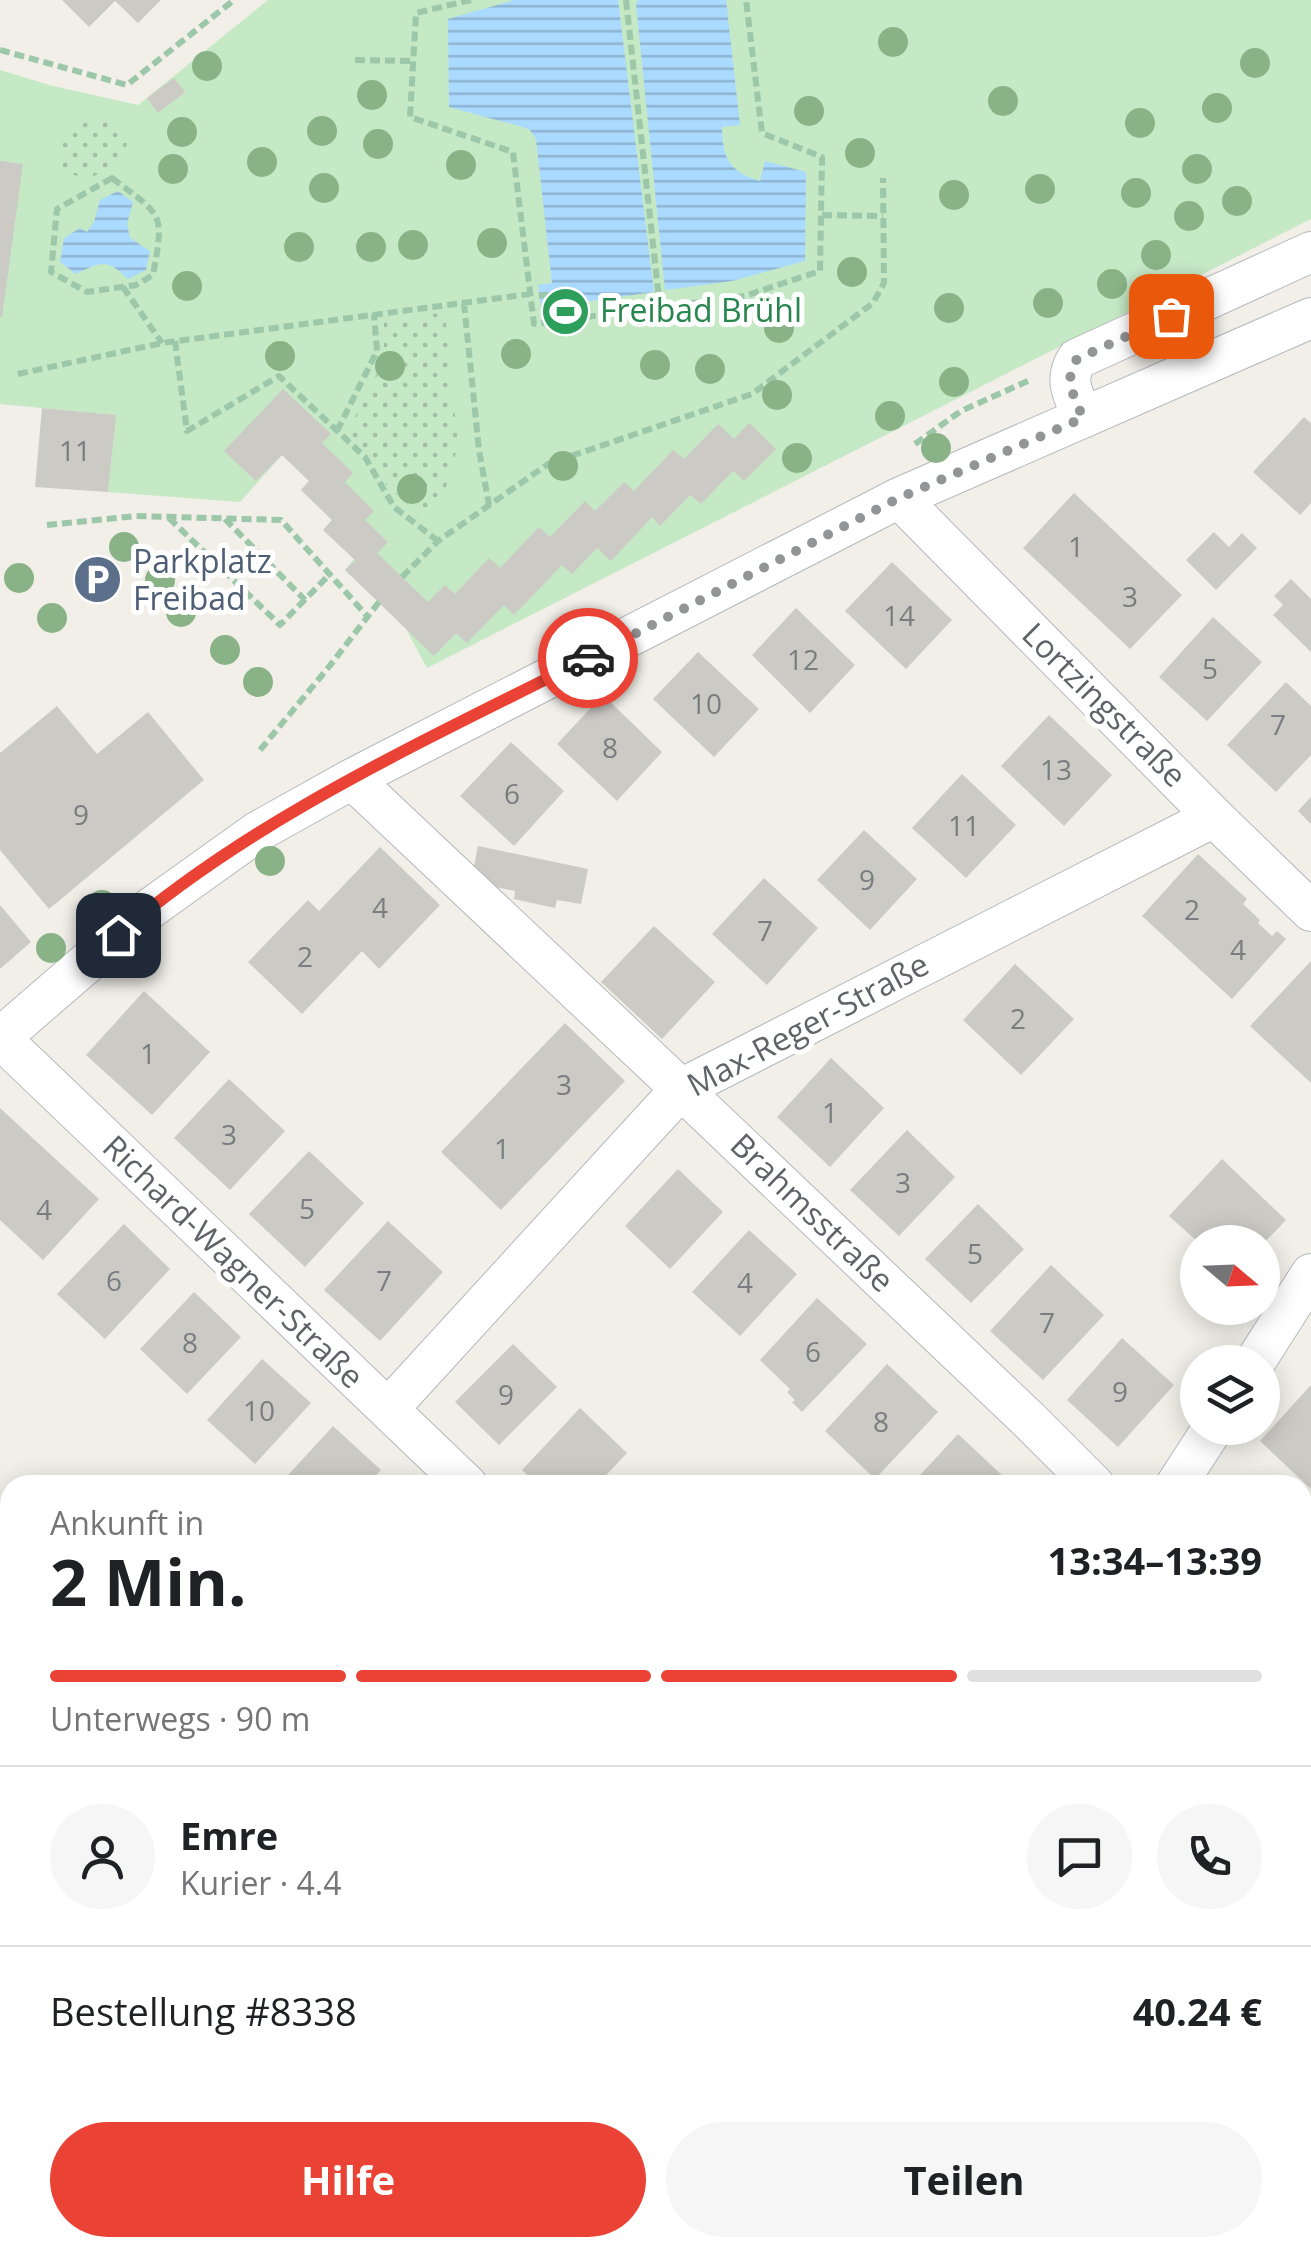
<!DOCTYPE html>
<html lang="de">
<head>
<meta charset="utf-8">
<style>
	body { margin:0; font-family:"Open Sans",sans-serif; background:#f6f6f6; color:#202124; height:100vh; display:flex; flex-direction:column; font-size:38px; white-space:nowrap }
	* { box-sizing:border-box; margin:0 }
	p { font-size:32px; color:#757577 }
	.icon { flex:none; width:55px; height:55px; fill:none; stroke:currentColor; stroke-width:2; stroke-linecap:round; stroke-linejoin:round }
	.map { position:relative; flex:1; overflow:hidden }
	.drawer { position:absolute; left:0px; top:1475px; width:1312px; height:782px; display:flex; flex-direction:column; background:#fff; border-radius:30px 30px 0 0; box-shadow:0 5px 25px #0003 }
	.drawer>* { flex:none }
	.needle { width:65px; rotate:109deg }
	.tools { position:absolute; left:1180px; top:1225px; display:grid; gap:20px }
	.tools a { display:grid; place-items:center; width:100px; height:100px; border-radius:50%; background:#fff; box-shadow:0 5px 25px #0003; font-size:50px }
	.pin { position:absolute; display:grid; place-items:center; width:85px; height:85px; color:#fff; margin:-42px; border-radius:20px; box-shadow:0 5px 15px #0006 }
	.courier { position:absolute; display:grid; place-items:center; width:100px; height:100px; margin:-50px; border:8px solid #ea4335; border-radius:50%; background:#fff; color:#222; box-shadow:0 2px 12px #0007 }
	.head em { font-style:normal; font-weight:700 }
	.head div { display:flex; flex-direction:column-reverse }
	.head { display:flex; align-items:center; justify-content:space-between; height:170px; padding:0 50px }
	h1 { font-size:65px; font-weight:700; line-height:75px }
	.bar { display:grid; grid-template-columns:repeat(4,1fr); gap:15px 10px; align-content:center; height:120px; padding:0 50px }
	.bar i { height:12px; border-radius:8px; background:#e0e0e0 }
	.bar .active { background:#ea4335 }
	.bar p { grid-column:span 4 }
	.line { display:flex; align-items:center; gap:25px; padding:0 50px; border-top:2px solid #e0e0e0 }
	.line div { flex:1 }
	.round { display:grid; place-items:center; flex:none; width:105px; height:105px; border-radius:52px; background:#f6f6f6 }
	.button { display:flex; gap:20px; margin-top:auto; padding:20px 50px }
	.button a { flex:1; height:115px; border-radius:60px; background:#ea4335; color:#fff; font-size:40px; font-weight:700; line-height:115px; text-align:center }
	.button a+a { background:#f6f6f6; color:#202124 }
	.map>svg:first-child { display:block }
	.green { fill:#c5e8c5 }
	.park { fill:url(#park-dots) }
	.water { fill:url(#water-rules) }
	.building { fill:#cccac5 }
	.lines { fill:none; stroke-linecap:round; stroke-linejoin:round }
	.minor-casing { stroke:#b5b8bc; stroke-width:42 }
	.path { stroke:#9cc7a9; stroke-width:6; stroke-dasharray:10 5; stroke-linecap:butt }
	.minor { stroke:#fff; stroke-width:40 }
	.tree { fill:#89b387 }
	.done { stroke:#929495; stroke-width:10; stroke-dasharray:0 18 }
	.route { stroke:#ea4335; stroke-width:12 }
	.labels { text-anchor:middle; stroke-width:10; stroke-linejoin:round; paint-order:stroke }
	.number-label { font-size:28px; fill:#7a7d7f }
	.leisure-label { font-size:32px; fill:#27864d; stroke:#fff; text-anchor:start }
	.service-label { font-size:32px; fill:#4e5e75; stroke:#fff; text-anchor:start }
	.street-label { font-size:32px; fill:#5f6368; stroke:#fff }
</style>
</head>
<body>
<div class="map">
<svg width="1311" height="2257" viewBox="0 0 1311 2257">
	<defs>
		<pattern id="park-dots" width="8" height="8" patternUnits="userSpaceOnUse" patternTransform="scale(2.5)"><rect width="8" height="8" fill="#c5e8c5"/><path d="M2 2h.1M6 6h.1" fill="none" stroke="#a3c0a4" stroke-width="1.8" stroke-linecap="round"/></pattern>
		<pattern id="water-rules" width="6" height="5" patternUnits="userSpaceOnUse" patternTransform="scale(2.5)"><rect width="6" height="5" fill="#aadaff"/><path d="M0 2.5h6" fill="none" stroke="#8eb4d2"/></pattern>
	</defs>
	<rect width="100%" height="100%" fill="#f1efe8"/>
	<path class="green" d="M268,0H1311V219L427,668L405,627L345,570L354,559L323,530L332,520L301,490L309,481L282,455L240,502L108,492L115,415L0,404V70L53,86L138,105Z"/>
	<path class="park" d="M95,117C112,118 120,122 130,135C122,168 82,196 58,161L60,142L79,126Z
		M445,312L458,446L444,494L423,520L380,478L385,469L347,433L384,359V322Z"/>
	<path class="water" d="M514,0H618L654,292L541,308L538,285L552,283L536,139L530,130L526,128L449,107L448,19Z
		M638,0H726L740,125L722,127C723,158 728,171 760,181L765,161L806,172L805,261L732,281L665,290L636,4Z
		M118,191L133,202L127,224L130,238L150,251L146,270L128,279C106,258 102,262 76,274L60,262L64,238L80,228L87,232L94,222L100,200Z"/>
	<path class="building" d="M62,0H161L138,23L115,1L89,27Z
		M174,78L185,92L158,113L147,98Z
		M0,161L23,164L2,317H0Z
		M283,389L331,434L322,443L353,473L345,482L374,511L365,520L388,542L377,553L428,602L445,585L455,594L489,558L500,568L539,527L550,537L585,501L595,511L624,482L634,491L673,450L684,459L718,424L734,439L749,423L776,449L744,481L733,471L701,504L690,495L660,526L652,517L611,561L597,548L572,574L562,565L514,615L504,605L467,643L456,633L434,656L345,570L355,560L323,530L332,520L301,490L309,481L282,455L256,481L224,451Z
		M42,408L116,415L108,492L35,487Z
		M1304,417L1311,423V503L1300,515L1253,472Z
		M1074,493L1182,595L1130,649L1023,548Z
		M1214,532L1229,547L1242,533L1257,548L1216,590L1186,560Z
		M892,562L952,620L906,669L845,611Z
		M1291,579L1311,599V652L1273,615L1283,605L1274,596Z
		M796,608L855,665L810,713L752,655Z
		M1213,617L1262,662L1207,721L1159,677Z
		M698,652L759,709L714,757L653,699Z
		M1286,682L1311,706V755L1276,792L1227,745Z
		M603,695L662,752L617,801L557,744Z
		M57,706L97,754L148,712L204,780L49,909L0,850V753Z
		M1049,715L1112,775L1064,826L1001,766Z
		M511,742L564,791L514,846L460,796Z
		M962,774L1016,825L966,878L912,828Z
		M1311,797V824L1298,811Z
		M864,830L917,879L870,930L817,880Z
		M478,846L588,869L581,904L557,900L555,908L514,899L515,891L471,882Z
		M380,847L440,905L379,969L362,951L302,1014L248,962L308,900L319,911Z
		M1198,854L1247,899L1243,904L1260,920L1258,923L1272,936L1277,931L1286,939L1232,999L1142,916Z
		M764,878L818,928L767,985L712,934Z
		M0,905L31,942L0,969Z
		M654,926L715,982L662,1039L601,982Z
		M1311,961V1083L1250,1026Z
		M1015,964L1074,1019L1021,1075L963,1020Z
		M144,991L210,1052L152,1115L86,1055Z
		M565,1023L625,1081L501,1210L441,1152Z
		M831,1058L884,1108L830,1167L777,1117Z
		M229,1079L285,1131L230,1190L174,1138Z
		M0,1108L99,1199L43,1260L0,1220Z
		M907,1130L955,1177L899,1236L850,1190Z
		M309,1151L364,1203L305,1267L249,1214Z
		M1222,1159L1286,1220L1262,1245V1242H1198L1169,1216Z
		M678,1169L723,1212L670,1269L625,1226Z
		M978,1204L1024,1249L971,1303L925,1259Z
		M388,1221L443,1272L380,1341L324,1290Z
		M124,1224L170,1269L105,1339L57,1294Z
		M749,1230L797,1274L740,1336L692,1292Z
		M1051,1265L1104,1315L1043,1380L990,1331Z
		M194,1292L241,1337L187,1394L140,1349Z
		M817,1298L867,1344L802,1412L792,1402L795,1400L787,1392L790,1389L760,1360Z
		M1122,1338L1174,1385L1118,1447L1067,1400Z
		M513,1344L557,1387L499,1445L455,1402Z
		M262,1359L311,1403L255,1464L207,1420Z
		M887,1364L938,1412L875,1479L825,1431Z
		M1311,1385V1489L1260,1441Z
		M580,1408L627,1453L597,1485H538L522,1470Z
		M333,1426L381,1470L367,1485H279Z
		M958,1434L1005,1478L999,1485H911Z
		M1302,1523L1311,1530V1541L1302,1551Z
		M0,1675L10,1685V1723L0,1734Z
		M1302,1686L1311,1691V1765L1302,1778Z
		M1311,1954V2032L1302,2026V1967Z
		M1302,2057L1311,2062V2073L1302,2086Z
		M0,2156L10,2169V2214L0,2222Z
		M1302,2205L1311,2210V2257H1272L1269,2255L1273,2248H1302Z
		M29,2248H75L83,2257H17Z
		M481,2248H489L497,2257H469Z
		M604,2248H670L684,2257H619Z
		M745,2248H816L810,2257H746L741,2254Z
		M914,2248H969L983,2257H908Z
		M1122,2248H1190L1183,2257H1136Z"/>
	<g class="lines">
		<defs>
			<path id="minor" d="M1083,418C1074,395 1063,381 1077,359L1311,252
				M899,498L1214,817L1311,911
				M352,779L681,1089L1029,1420L1094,1485
				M0,1038L148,910L257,832L352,779L899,498L1311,318
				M0,1038L467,1485
				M1255,1362L1311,1274
				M388,1409L681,1089L1214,817
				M1176,1485L1213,1428
				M0,1604L10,1613
				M1302,1664L1311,1670
				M1302,1901L1311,1888
				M551,2248L559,2257
				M869,2257L876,2248
				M1070,2257L1076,2248"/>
		</defs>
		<use href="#minor" class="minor-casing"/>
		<path class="path" d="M471,0L416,13L410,117L513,152L534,324L745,296L820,271L822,157L762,133L746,0
			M626,0L660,308
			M0,50L127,85L234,0
			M355,60L413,61
			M112,178C162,216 165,211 153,275L136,285L87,292L51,272L57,209Z
			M822,215L883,216
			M123,287L162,343
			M539,296L554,294
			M464,303L479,450L489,505
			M175,341L187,431L279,376L365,457L394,507L438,541
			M18,374L162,343L530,294
			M337,431L377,351L374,314
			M915,444L961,411L1030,380
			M169,518L280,625L330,574
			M225,519L305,600
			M47,525L136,516L281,520L368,617
			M402,577L438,541L548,464L752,394L873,303L884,283L883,178
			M260,750L328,668L379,602"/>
		<use href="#minor" class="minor"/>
	</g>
	<g class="tree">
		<circle cx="893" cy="42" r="15"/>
		<circle cx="1255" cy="63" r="15"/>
		<circle cx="207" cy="66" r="15"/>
		<circle cx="372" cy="95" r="15"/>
		<circle cx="1003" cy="101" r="15"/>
		<circle cx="1217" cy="108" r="15"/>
		<circle cx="809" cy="111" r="15"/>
		<circle cx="1140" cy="123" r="15"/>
		<circle cx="322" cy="131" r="15"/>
		<circle cx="182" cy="132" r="15"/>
		<circle cx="378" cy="144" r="15"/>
		<circle cx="860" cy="153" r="15"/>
		<circle cx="262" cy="162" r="15"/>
		<circle cx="461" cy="165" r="15"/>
		<circle cx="173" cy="169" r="15"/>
		<circle cx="1197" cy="169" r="15"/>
		<circle cx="324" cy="188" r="15"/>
		<circle cx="1040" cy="189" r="15"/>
		<circle cx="1136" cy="193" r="15"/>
		<circle cx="954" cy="195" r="15"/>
		<circle cx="1237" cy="201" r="15"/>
		<circle cx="1189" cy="216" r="15"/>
		<circle cx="492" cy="243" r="15"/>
		<circle cx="413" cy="245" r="15"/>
		<circle cx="299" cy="247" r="15"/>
		<circle cx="371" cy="247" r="15"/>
		<circle cx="1156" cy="255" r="15"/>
		<circle cx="852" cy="272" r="15"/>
		<circle cx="1112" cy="284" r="15"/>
		<circle cx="187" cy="286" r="15"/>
		<circle cx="1048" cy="303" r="15"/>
		<circle cx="949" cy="308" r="15"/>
		<circle cx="779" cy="328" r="15"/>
		<circle cx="516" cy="354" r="15"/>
		<circle cx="280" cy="356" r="15"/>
		<circle cx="655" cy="365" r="15"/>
		<circle cx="390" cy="366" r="15"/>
		<circle cx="710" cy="369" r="15"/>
		<circle cx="954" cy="382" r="15"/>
		<circle cx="777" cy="395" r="15"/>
		<circle cx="890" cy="416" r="15"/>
		<circle cx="936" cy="448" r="15"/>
		<circle cx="797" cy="458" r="15"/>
		<circle cx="563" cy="466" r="15"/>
		<circle cx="412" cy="489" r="15"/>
		<circle cx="124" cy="547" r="15"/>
		<circle cx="19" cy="578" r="15"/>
		<circle cx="160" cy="580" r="15"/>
		<circle cx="181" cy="612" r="15"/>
		<circle cx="52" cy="618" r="15"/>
		<circle cx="225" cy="650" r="15"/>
		<circle cx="258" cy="682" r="15"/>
		<circle cx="270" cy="861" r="15"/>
		<circle cx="102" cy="905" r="15"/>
		<circle cx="51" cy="948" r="15"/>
	</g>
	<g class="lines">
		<path class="done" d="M588,658L899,498L1083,418C1074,395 1063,381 1077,359L1171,316"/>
		<path class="route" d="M118,935C256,816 427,740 588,658"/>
	</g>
	<defs>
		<symbol id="stadium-disc" viewBox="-11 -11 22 22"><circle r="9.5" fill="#2e9e5b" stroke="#fff"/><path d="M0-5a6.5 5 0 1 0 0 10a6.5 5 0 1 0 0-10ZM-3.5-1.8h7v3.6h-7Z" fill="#fff"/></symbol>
		<symbol id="parking-disc" viewBox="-11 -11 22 22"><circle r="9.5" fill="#5c6f8a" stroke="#fff"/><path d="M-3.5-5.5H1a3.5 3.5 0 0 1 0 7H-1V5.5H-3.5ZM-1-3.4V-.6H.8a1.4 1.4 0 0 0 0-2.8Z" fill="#fff"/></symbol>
	</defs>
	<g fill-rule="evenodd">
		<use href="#stadium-disc" x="538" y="284" width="55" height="55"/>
		<use href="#parking-disc" x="70" y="552" width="55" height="55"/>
	</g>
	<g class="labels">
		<g class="number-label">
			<text x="75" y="461">11</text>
			<text x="1076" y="557">1</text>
			<text x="1130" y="607">3</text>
			<text x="899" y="626">14</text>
			<text x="803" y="670">12</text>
			<text x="1210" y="679">5</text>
			<text x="706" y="714">10</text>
			<text x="1278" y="735">7</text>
			<text x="610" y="758">8</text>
			<text x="1056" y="780">13</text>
			<text x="512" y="804">6</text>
			<text x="81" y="825">9</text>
			<text x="964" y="836">11</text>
			<text x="867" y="890">9</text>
			<text x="380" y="918">4</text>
			<text x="1192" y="920">2</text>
			<text x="765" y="941">7</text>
			<text x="1238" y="960">4</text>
			<text x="305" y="967">2</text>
			<text x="1018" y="1029">2</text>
			<text x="148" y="1064">1</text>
			<text x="564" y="1095">3</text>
			<text x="830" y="1123">1</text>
			<text x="229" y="1145">3</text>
			<text x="502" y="1159">1</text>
			<text x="903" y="1193">3</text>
			<text x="307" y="1219">5</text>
			<text x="44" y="1220">4</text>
			<text x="975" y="1264">5</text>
			<text x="114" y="1291">6</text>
			<text x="384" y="1291">7</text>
			<text x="745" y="1293">4</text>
			<text x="1047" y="1333">7</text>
			<text x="190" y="1353">8</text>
			<text x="813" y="1362">6</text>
			<text x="1120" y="1402">9</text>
			<text x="506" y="1405">9</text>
			<text x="259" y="1421">10</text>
			<text x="881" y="1432">8</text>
		</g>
		<g class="leisure-label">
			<text x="600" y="322">Freibad Brühl</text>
		</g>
		<g class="service-label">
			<text x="133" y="573">Parkplatz<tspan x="133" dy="37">Freibad</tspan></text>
		</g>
		<g class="street-label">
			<text transform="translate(1104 705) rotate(45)" y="11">Lortzingstraße</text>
			<text transform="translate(808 1025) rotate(-28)" y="11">Max-Reger-Straße</text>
			<text transform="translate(812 1213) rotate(44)" y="11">Brahmsstraße</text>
			<text transform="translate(233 1262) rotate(44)" y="11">Richard-Wagner-Straße</text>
		</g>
	</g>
</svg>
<div class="tools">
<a><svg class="needle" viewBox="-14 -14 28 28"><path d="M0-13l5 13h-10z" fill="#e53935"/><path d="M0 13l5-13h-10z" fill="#757577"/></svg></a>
<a><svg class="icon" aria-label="layers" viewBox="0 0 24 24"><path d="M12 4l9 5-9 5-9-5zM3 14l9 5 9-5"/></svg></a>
</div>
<div class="pin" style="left:1171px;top:316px;background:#ea580c"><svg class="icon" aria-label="bag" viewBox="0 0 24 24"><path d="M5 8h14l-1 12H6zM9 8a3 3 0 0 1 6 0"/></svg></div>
<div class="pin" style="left:118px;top:935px;background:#1f2937"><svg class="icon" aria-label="home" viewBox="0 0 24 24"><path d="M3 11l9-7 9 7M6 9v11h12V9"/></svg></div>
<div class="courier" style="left:588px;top:658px"><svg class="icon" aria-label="car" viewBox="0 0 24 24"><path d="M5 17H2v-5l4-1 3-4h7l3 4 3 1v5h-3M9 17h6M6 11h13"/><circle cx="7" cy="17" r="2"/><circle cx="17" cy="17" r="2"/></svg></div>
<section class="drawer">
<div class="head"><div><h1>2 Min.</h1><p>Ankunft in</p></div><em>13:34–13:39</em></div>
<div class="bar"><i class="active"></i><i class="active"></i><i class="active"></i><i></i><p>Unterwegs · 90 m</p></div>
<div class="line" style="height:180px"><a class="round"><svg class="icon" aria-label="person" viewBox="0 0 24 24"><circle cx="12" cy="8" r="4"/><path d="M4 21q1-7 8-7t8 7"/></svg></a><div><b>Emre</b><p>Kurier · 4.4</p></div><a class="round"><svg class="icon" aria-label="chat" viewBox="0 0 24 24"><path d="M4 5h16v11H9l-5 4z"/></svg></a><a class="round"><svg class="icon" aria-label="phone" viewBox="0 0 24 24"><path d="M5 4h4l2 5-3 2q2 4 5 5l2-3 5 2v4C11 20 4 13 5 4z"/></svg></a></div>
<div class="line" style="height:130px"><div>Bestellung #8338</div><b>40.24 €</b></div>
<div class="button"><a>Hilfe</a><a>Teilen</a></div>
</section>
</div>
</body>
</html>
